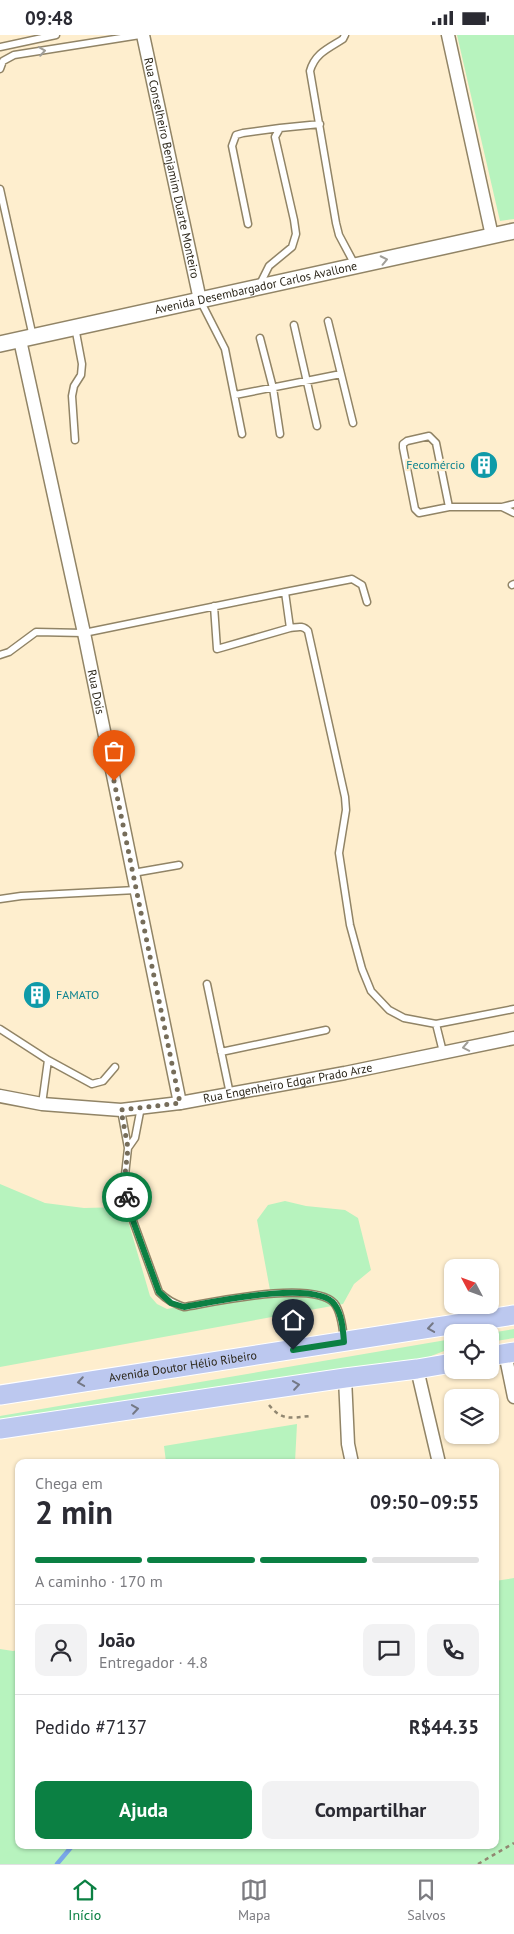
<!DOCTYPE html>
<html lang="pt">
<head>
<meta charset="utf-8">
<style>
	body { margin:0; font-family:"PT Sans",sans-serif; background:#f2f2f3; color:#2b2b33; height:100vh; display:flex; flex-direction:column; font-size:19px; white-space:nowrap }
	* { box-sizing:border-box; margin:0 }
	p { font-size:16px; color:#7c7c81 }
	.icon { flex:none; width:28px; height:28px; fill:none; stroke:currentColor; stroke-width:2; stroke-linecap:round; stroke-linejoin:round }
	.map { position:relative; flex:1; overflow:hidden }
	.side { position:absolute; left:15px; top:1424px; width:484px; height:390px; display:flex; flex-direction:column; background:#fff; border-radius:10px; box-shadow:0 1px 4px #0004 }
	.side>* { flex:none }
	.needle { width:32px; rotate:311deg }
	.fabs { position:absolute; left:444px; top:1224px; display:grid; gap:10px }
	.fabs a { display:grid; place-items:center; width:55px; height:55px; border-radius:10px; background:#fff; box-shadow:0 1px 4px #0004; font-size:25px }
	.pin { position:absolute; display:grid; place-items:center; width:42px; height:42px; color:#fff; margin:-51px -21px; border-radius:50% 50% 50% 0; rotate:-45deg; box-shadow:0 0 5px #0007 }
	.pin .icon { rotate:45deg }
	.courier { position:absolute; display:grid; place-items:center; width:50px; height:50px; margin:-25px; border:4px solid #0b8043; border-radius:50%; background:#fff; color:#222; box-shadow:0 1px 6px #0007 }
	.summary em { font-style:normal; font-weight:700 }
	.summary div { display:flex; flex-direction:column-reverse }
	.summary { display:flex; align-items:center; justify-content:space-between; height:85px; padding:0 20px }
	h1 { font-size:32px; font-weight:700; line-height:38px }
	.bar { display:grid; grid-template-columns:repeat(4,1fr); gap:8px 5px; align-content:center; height:60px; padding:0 20px }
	.bar i { height:6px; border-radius:4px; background:#e1e1e2 }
	.bar .current { background:#0b8043 }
	.bar p { grid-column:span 4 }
	.line { display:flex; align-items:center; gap:12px; padding:0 20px; border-top:1px solid #e1e1e2 }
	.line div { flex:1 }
	.round { display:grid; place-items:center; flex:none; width:52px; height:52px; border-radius:10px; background:#f2f2f3 }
	.action { display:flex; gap:10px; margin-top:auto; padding:10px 20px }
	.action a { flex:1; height:58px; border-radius:10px; background:#0b8043; color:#fff; font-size:20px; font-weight:700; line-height:58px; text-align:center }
	.action a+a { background:#f2f2f3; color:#2b2b33 }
	.status { display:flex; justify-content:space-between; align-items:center; height:35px; padding:0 25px; background:#fff; direction:ltr }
	.status svg { height:14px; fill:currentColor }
	.tabs { display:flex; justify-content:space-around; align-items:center; height:70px; border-top:1px solid #e1e1e2; background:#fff; font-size:14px; color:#7c7c81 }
	.tabs a { display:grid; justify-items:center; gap:2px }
	.tabs .current { color:#0b8043 }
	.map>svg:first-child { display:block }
	.green { fill:#b7f3be }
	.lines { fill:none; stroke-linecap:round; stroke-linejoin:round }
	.stream { stroke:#7aa7e7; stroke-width:4.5 }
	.service-casing { stroke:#918466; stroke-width:9 }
	.minor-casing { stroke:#918466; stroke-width:15 }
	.tertiary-casing { stroke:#918466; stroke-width:18 }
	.primary-casing { stroke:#fff; stroke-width:21 }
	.path { stroke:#918771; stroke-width:2.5; stroke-dasharray:4 4; stroke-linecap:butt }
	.service { stroke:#fff; stroke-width:6 }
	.minor { stroke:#fff; stroke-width:12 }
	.tertiary { stroke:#fff; stroke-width:15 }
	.primary { stroke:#bcc8ef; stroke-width:19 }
	.oneway { stroke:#a09e98 }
	.oneway2 { stroke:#747885 }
	.done { stroke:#766d5a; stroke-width:5; stroke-dasharray:0 9 }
	.route { stroke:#0b8043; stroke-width:6 }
	.labels { text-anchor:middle; stroke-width:4.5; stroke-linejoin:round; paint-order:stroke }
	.street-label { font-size:12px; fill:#2c271b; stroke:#feeece }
	.culture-label { font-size:12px; fill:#0d838f; stroke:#feeece; text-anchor:end }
</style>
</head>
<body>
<div class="status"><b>09:48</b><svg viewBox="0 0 49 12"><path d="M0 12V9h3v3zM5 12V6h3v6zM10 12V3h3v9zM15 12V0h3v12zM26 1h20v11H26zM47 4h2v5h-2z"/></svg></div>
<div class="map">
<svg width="514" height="1829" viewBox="0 0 514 1829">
	<rect width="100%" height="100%" fill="#feeece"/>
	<path class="green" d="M457,0H514V184L500,186Z
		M0,1149L45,1168L84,1173L124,1172L150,1261L157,1269L167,1274L270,1255L257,1185L268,1170L285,1166L306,1171L345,1175L358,1183L371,1235L354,1249L343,1269L0,1332Z
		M514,1294V1303L490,1307V1298Z
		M452,1304V1313L418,1326L0,1393V1381Z
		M297,1389L295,1427H166L164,1411Z
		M514,1543V1829H0V1614L13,1616L19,1615V1810H495V1546Z"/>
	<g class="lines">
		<path class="stream" d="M57,1829L73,1810"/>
		<defs>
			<path id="service" d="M345,0L343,4C329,13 315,18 310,36L336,188L339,200L355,230
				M0,12L56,0
				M0,34L3,26L14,20L140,0
				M0,154L33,302
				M248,189L232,111L236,100L243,98L280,93
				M259,251L269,231L292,212L296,199L294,185L275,102L280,93L320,89
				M200,265L225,314L242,399
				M328,286L353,388
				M294,290L317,391
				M75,292L82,329L81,340L74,351L72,361L75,405
				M260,303L273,353L280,399
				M235,360L341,339
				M449,472L436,408L429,401L407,406L403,409V413L415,474L419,478L449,472H502L514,478
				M502,472L514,469
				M512,550L514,549
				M285,557L352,544L362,550L367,567
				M214,571L217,614L290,593C298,592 303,590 308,596L345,762L346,775L339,818L350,890L362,934L371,956L389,975L404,983L436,989L443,1017
				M0,620L9,617L36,597L84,598L285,557L290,593
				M133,838L179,830
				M0,864L21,861L136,855
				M207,949L230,1059
				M436,989L514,974
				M0,994L48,1025L42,1069
				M221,1017L326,995
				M48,1025L92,1049L103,1046L115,1032
				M121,1075L128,1113L135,1103L141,1072
				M128,1113L125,1140L128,1172L159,1257C167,1265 173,1268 184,1272C214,1267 312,1245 334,1268C341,1276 343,1294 344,1305"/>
			<g id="minor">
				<path id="s1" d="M143,0L200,265"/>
				<path d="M448,0L492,201"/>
				<path id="s2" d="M20,305L84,598L180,1068"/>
				<path id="s3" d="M0,1061L42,1069L121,1075L180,1068L345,1038L514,1003"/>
				<path d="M505,1318L514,1362"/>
				<path d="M417,1334L439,1428"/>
				<path d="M345,1343L348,1409L352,1428"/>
			</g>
			<g id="tertiary">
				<path id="s4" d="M0,309L514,196"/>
			</g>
			<g id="primary">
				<path d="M490,1321L514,1317"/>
				<path id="s5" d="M0,1360L514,1280"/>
				<path d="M0,1394L345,1343L417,1334L452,1328"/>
			</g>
		</defs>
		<use href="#service" class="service-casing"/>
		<use href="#minor" class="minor-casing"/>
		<use href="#tertiary" class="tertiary-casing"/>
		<use href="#primary" class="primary-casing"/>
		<path class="path" d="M269,1370C282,1386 290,1383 310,1381
			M478,1829L514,1808"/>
		<use href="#service" class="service"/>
		<use href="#minor" class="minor"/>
		<use href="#tertiary" class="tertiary"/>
		<use href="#primary" class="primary"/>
	</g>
	<defs><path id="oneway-chevron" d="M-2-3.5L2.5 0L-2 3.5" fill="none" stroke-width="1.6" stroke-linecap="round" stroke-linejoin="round" transform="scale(1.25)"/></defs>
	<g class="oneway">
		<use href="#oneway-chevron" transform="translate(42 16) rotate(-9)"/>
		<use href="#oneway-chevron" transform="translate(384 225) rotate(-12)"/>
		<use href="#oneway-chevron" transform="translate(466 1012) rotate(169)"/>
	</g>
	<g class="oneway2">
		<use href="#oneway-chevron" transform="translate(431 1293) rotate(171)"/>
		<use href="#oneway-chevron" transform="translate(81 1347) rotate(171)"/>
		<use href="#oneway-chevron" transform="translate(296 1350) rotate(-8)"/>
		<use href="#oneway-chevron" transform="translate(135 1374) rotate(-8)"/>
	</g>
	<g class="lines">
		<path class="done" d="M114,746L180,1068L121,1075L128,1113L125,1140L127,1162"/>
		<path class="route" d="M127,1162L128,1172L159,1257L171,1268L184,1272C212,1267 318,1244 335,1270C342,1280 343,1295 344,1307L293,1315"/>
	</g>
	<defs>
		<symbol id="building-disc" viewBox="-11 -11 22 22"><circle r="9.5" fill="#0f9aa8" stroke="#feeece"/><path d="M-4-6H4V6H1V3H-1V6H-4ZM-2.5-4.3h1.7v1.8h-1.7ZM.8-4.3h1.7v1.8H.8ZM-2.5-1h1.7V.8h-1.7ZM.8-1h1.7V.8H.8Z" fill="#fff"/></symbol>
	</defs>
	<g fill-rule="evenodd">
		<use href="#building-disc" x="468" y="414" width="32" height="32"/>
		<use href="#building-disc" x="21" y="944" width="32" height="32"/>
	</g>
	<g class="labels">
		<g class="street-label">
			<text dy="4" stroke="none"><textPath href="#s1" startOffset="136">Rua Conselheiro Benjamim Duarte Monteiro</textPath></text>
			<text dy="4" stroke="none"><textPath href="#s4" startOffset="262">Avenida Desembargador Carlos Avallone</textPath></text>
			<text dy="4" stroke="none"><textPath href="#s2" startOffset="360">Rua Dois</textPath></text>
			<text dy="4" stroke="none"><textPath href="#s3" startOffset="291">Rua Engenheiro Edgar Prado Arze</textPath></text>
			<text dy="4" stroke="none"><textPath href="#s5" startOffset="185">Avenida Doutor Hélio Ribeiro</textPath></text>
		</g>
		<g class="culture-label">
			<text x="465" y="434">Fecomércio</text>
			<text x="56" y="964" text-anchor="start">FAMATO</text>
		</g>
	</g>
</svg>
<div class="fabs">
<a><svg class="needle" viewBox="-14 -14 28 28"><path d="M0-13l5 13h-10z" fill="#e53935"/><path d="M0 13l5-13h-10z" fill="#7c7c81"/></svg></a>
<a><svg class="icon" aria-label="locate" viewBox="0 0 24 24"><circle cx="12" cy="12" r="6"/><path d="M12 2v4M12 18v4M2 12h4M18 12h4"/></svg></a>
<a><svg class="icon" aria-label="layers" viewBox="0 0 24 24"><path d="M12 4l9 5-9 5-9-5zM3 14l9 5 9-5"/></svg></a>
</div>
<div class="pin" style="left:114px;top:746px;background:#ea580c"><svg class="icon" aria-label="bag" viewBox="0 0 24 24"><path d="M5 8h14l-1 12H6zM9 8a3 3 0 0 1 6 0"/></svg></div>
<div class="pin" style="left:293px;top:1315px;background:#1f2937"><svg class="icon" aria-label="home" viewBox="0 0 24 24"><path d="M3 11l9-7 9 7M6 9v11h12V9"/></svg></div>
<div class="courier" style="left:127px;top:1162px"><svg class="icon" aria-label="bike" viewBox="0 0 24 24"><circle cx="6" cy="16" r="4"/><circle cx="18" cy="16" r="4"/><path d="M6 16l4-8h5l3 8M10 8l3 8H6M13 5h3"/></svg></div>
<section class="side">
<div class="summary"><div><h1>2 min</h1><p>Chega em</p></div><em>09:50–09:55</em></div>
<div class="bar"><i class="current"></i><i class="current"></i><i class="current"></i><i></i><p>A caminho · 170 m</p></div>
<div class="line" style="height:90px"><a class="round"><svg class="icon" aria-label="person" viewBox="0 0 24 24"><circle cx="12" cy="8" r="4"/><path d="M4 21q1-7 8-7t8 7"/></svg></a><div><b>João</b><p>Entregador · 4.8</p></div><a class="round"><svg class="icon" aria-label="chat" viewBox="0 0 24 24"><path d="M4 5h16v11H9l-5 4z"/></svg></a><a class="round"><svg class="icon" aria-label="phone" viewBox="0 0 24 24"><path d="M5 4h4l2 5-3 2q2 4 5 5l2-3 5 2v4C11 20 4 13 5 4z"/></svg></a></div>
<div class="line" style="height:65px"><div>Pedido #7137</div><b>R$44.35</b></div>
<div class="action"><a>Ajuda</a><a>Compartilhar</a></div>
</section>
</div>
<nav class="tabs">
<a class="current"><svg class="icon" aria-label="home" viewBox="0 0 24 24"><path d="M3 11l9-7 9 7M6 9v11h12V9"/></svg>Início</a>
<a><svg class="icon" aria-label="map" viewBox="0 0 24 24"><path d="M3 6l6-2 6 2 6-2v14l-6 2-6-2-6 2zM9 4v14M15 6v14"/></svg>Mapa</a>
<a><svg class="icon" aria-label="saved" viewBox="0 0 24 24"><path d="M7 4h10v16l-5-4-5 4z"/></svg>Salvos</a>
</nav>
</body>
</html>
